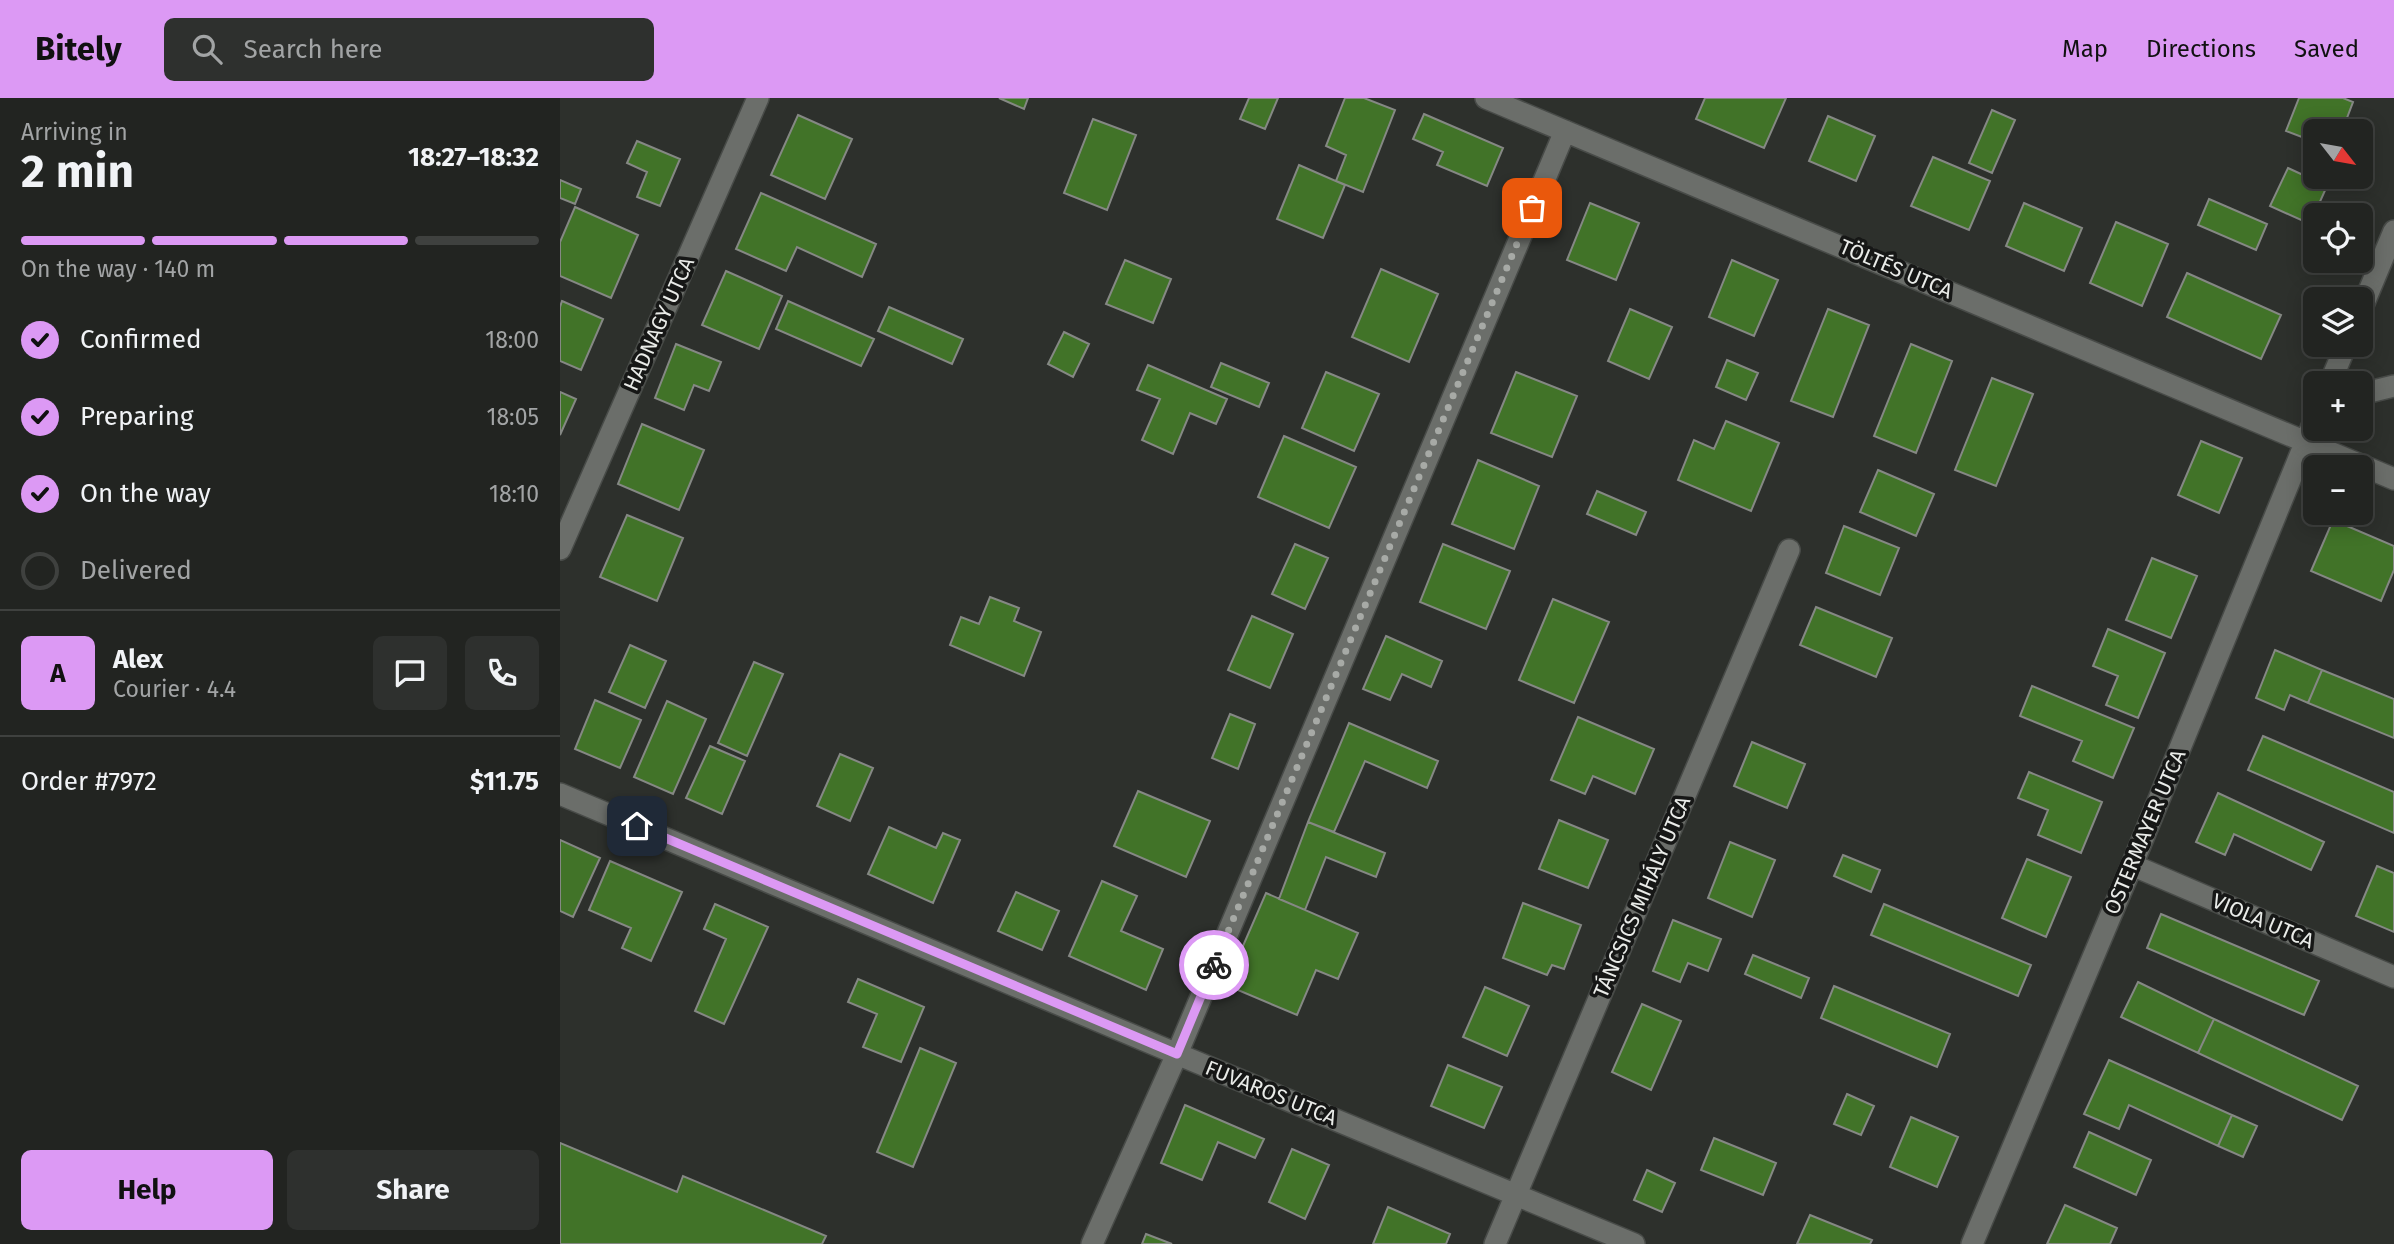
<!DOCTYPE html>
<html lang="en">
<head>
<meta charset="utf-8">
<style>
	body { margin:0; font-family:"Fira Sans",sans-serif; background:#2e302e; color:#f1f3f6; height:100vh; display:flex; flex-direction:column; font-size:26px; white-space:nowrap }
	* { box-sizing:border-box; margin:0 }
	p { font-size:23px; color:#a2a4a5 }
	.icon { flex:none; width:38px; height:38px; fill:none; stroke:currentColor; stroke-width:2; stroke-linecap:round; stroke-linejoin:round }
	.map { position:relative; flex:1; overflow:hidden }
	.panel { display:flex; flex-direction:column; background:#222421; width:560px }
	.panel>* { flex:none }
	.needle { width:46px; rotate:121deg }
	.fabs { position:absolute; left:1743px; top:21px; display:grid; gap:14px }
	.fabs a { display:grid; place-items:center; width:70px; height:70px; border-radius:10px; background:#222421; box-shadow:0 4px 18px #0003,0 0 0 2px #3f413f; font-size:35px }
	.pin { position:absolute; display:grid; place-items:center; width:60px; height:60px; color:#fff; margin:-30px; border-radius:14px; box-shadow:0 4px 10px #0006 }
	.courier { position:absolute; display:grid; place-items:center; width:70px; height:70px; margin:-35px; border:5px solid #dc99f4; border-radius:50%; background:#fff; color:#222; box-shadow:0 2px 9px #0007 }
	.head em { font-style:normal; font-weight:700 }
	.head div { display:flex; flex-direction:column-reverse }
	.head { display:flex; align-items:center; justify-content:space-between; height:119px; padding:0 21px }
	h1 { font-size:46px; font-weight:700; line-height:52px }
	.bar { display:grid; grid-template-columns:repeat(4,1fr); gap:10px 7px; align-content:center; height:84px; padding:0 21px }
	.bar i { height:9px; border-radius:5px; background:#3f413f }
	.bar .selected { background:#dc99f4 }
	.bar p { grid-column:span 4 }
	.line { display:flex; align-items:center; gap:18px; padding:0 21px; border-top:2px solid #3f413f }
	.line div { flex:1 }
	.round { display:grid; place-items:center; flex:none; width:74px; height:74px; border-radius:10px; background:#2e302e }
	ol { padding:0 21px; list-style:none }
	li { display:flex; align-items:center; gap:21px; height:77px }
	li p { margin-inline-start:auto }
	li .icon { padding:7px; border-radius:50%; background:#dc99f4; color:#111; stroke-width:4 }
	li:last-child { color:#a2a4a5 }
	li i { width:38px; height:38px; border:4px solid #3f413f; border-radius:50% }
	.action { display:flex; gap:14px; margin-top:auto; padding:14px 21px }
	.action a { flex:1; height:80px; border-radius:10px; background:#dc99f4; color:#111; font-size:28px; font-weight:700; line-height:80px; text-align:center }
	.action a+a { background:#2e302e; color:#f1f3f6 }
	header { display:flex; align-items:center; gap:42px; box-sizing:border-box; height:98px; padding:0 35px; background:#dc99f4; color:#111 }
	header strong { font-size:33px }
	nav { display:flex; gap:38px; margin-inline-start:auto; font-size:24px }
	.search { width:490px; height:63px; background:#2e302e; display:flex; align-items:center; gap:18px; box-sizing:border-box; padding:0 24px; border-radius:10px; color:#a2a4a5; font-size:26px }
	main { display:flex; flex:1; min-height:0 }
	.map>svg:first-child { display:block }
	.building { fill:#417328; stroke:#858884; stroke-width:2 }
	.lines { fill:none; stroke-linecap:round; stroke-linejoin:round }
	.minor-casing { stroke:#484b48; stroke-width:24 }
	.minor { stroke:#6b6e6a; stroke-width:21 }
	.done { stroke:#a7aaa6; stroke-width:7; stroke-dasharray:0 12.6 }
	.route { stroke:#dc99f4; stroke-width:9 }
	.labels { text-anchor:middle; stroke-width:7; stroke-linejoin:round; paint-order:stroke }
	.street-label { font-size:21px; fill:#e9ebe8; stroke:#161716 }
</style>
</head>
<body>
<header>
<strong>Bitely</strong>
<div class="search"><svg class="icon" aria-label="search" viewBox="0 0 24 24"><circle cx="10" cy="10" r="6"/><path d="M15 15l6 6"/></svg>Search here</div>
<nav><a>Map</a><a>Directions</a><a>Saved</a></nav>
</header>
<main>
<section class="panel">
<div class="head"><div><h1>2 min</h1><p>Arriving in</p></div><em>18:27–18:32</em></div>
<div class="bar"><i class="selected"></i><i class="selected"></i><i class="selected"></i><i></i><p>On the way · 140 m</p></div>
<ol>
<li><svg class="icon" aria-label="check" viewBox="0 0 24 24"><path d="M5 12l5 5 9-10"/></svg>Confirmed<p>18:00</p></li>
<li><svg class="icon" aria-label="check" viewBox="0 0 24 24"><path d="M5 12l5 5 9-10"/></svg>Preparing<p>18:05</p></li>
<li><svg class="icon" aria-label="check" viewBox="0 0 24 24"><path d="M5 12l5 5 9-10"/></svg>On the way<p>18:10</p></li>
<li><i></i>Delivered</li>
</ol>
<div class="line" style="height:126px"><b class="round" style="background:#dc99f4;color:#111">A</b><div><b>Alex</b><p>Courier · 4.4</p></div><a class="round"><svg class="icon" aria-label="chat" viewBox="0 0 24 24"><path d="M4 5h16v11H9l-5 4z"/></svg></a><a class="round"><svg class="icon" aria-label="phone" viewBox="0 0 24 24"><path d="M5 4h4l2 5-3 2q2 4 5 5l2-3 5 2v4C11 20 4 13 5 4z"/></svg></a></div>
<div class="line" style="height:91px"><div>Order #7972</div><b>$11.75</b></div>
<div class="action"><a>Help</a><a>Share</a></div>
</section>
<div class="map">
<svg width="1834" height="1146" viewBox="0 0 1834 1146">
	<rect width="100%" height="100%" fill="#2d302c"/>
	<path class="building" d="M439,0H468L464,11Z
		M689,0H718L705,31L680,21Z
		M785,0H804L835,12L803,94L776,83L786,57L766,48Z
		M1145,0H1226L1204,50L1136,21Z
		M1739,0H1783L1793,4L1782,33H1755V44L1726,33Z
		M1432,12L1455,22L1432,75L1409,65Z
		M864,16L943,50L927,88L877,67L883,54L853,41Z
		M238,17L292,41L265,101L211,77Z
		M1268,18L1315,38L1296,83L1249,63Z
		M533,21L576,37L547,112L504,95Z
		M77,43L120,61L100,108L77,99L87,74L67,65Z
		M1373,59L1430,83L1409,132L1351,108Z
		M739,67L785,87L763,140L717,121Z
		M1728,70L1767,88L1750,126L1710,108Z
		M0,82L21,91L15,106L0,100Z
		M201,95L316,146L302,179L237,149L226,173L176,151Z
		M1649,101L1707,126L1696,152L1638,127Z
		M1030,105L1079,125L1056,182L1007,162Z
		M1464,105L1522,130L1504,173L1446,148Z
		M15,109L78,137L51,200L0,178V144Z
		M1556,124L1608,146L1582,208L1530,185Z
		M565,162L611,181L593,225L546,206Z
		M1172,162L1218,182L1194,238L1149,219Z
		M821,171L878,196L849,264L792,239Z
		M166,173L222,198L199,251L142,227Z
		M1627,175L1721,217L1701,261L1607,219Z
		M2,203L43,221L21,272L0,263V209Z
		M228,203L314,241L301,268L216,231Z
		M329,209L403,241L392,266L318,233Z
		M1070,211L1112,229L1089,281L1048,263Z
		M1268,211L1309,227L1273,319L1231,303Z
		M504,234L529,246L513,279L488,266Z
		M116,246L161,264L149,293L134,287L124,312L95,300Z
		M1351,246L1392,263L1356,355L1314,338Z
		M1167,262L1198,275L1186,302L1156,289Z
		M661,265L709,285L699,309L651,289Z
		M588,267L667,301L656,326L630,315L613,356L582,342L600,301L577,292Z
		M766,274L819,296L794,353L742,330Z
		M956,274L1017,298L992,359L931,335Z
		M1432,280L1473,296L1436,388L1395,372Z
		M0,294L16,301L0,337Z
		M1166,323L1219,345L1191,413L1118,382L1134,342L1154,351Z
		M82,326L144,352L119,412L58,386Z
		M724,338L796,369L769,430L698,399Z
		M1641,343L1682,360L1659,415L1618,397Z
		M918,362L979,388L954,451L892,426Z
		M1318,372L1374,396L1356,438L1300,414Z
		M1037,393L1086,414L1076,437L1027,416Z
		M67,417L123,440L97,503L40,479Z
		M1773,422L1834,448V472L1821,503L1751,473Z
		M1284,428L1339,450L1320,497L1266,475Z
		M735,446L768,460L745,511L712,496Z
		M883,446L950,473L926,531L860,504Z
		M1592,460L1637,478L1611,540L1566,522Z
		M430,499L459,510L454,523L481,534L464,578L390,547L401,519L419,526Z
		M993,501L1049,524L1014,605L959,582Z
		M1256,509L1332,540L1316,579L1240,547Z
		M692,518L733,536L710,590L668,572Z
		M1548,531L1605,555L1578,620L1546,607L1558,578L1533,568Z
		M826,538L882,563L871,589L842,576L830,602L803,591Z
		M70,547L106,563L85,610L49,594Z
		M1715,552L1762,572L1748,605L1730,597L1724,612L1696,600Z
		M194,564L223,576L187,658L158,645Z
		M1762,572L1834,601V640L1748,605Z
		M1472,588L1574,630L1553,680L1513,663L1522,643L1460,618Z
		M35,602L81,622L60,670L15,651Z
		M107,603L146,621L113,696L74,679Z
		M670,616L695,626L678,671L652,660Z
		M1018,619L1094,651L1075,696L1033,678L1025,696L991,682Z
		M789,625L878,663L867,690L805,663L774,734L748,724Z
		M1703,638L1834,694V735L1688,672Z
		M1192,644L1245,666L1227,710L1174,688Z
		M150,648L185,663L162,716L126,700Z
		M280,656L313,670L290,723L257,708Z
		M1469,674L1542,704L1521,755L1478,737L1488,712L1458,700Z
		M578,693L650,723L626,779L554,748Z
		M1658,695L1764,744L1751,772L1674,736L1665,757L1636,744Z
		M999,722L1048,742L1028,790L979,771Z
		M748,724L825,755L816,779L766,759L745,812L719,801Z
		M329,729L376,750L383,735L400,742L373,805L308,776Z
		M0,742L40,760L13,819L0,813Z
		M1170,744L1215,762L1192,819L1148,800Z
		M1283,757L1320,772L1311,794L1274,778Z
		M1467,761L1511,779L1486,839L1442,820Z
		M50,763L122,794L91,863L62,850L71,830L29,812Z
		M1817,768L1834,775V834L1796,818Z
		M542,783L577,798L561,833L603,851L586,892L509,858Z
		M456,794L499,813L482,852L438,833Z
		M706,795L798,835L778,881L756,872L737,917L666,887Z
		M963,805L1021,827L1004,871L992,867L987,877L943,860Z
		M155,806L208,829L164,926L135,913L166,841L144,831Z
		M1324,806L1471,867L1458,898L1311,837Z
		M1601,816L1759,883L1744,917L1587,850Z
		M1113,822L1161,841L1148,873L1128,865L1120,884L1093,873Z
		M1193,857L1249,880L1241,900L1185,876Z
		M298,881L364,909L341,964L303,949L317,916L288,904Z
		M1578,884L1654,921L1638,955L1561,919Z
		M1274,888L1390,936L1377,969L1261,920Z
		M925,889L969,908L947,958L903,939Z
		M1082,906L1121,923L1091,992L1052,974Z
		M1654,921L1798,988L1782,1022L1638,955Z
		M360,950L396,965L353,1069L317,1054Z
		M1549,962L1672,1017L1658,1048L1569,1007L1559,1031L1524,1016Z
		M888,967L942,989L924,1030L871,1008Z
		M1287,996L1314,1008L1301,1037L1274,1026Z
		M625,1007L704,1041L695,1060L658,1044L642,1082L601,1065Z
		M1672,1017L1697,1028L1683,1059L1658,1048Z
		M1351,1019L1398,1039L1377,1089L1330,1069Z
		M1529,1034L1591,1062L1576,1097L1514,1069Z
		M1154,1040L1216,1065L1203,1097L1141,1072Z
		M0,1045L117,1094L123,1078L266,1138L262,1146H0Z
		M732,1051L769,1067L745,1121L709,1104Z
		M1087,1072L1115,1085L1102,1114L1074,1102Z
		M1505,1107L1557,1130L1550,1146H1487Z
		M828,1109L890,1136L886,1146H813Z
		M1250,1117L1312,1142L1310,1146H1237Z
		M586,1136L612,1146H582Z"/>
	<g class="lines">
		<defs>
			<path id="minor" d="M926,0L1834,381
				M1801,212L1834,133
				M1770,285L1786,247
				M1801,296L1834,288
				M0,451L198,0
				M0,696L617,956L1074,1146
				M1572,767L1834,879
				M532,1146L617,956L1005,33
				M935,1146L1229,452
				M1412,1146L1572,767L1755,321"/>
		</defs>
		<use href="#minor" class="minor-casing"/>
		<use href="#minor" class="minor"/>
	</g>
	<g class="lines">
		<path class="done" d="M654,867L972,110"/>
		<path class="route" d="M77,728L617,956L654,867"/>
	</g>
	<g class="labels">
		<g class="street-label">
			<text transform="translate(1336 171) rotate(23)" y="7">TÖLTÉS UTCA</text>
			<text transform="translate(99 226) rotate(-66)" y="7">HADNAGY UTCA</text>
			<text transform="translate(1585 734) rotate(-67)" y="7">OSTERMAYER UTCA</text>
			<text transform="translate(1082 799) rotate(-67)" y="7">TÁNCSICS MIHÁLY UTCA</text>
			<text transform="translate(1703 823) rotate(23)" y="7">VIOLA UTCA</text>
			<text transform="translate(711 995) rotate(22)" y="7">FUVAROS UTCA</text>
		</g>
	</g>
</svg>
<div class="fabs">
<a><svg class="needle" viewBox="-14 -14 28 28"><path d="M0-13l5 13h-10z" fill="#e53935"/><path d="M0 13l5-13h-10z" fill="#a2a4a5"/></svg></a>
<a><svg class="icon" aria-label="locate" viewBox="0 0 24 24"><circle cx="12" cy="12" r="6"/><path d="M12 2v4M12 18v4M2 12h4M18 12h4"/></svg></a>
<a><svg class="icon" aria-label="layers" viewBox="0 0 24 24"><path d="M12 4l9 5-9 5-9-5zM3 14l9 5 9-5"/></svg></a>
<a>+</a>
<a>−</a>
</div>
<div class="pin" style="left:972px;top:110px;background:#ea580c"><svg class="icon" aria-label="bag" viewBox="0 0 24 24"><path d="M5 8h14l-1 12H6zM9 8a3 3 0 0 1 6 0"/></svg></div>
<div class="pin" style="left:77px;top:728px;background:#1f2937"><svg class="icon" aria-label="home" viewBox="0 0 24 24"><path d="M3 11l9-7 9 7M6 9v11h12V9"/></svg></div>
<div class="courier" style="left:654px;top:867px"><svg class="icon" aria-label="bike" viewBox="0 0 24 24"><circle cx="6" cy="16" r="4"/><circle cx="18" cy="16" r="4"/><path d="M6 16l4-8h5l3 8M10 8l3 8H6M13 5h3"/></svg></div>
</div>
</main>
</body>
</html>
